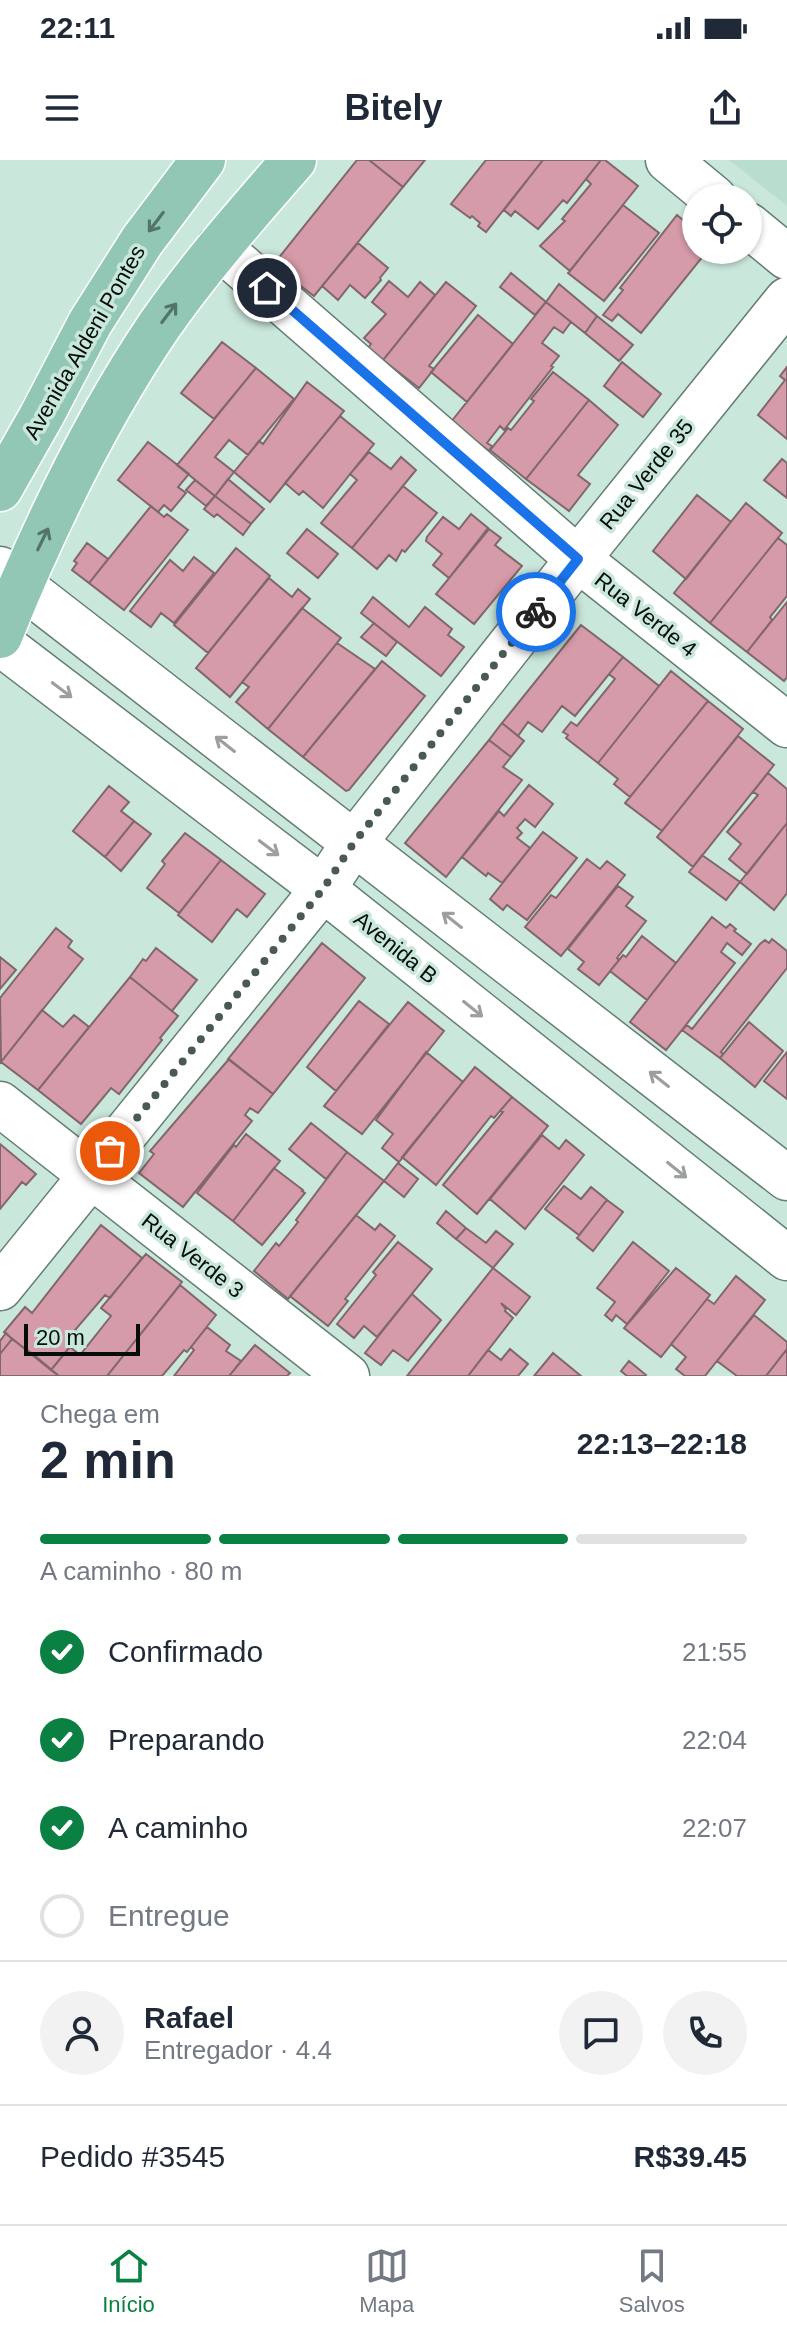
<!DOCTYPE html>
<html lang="pt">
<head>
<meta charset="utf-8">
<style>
	body { margin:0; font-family:Helvetica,sans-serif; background:#f2f2f3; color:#1f2937; height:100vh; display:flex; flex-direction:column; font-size:30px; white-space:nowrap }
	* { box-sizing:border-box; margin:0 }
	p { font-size:26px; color:#747a83 }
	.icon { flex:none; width:44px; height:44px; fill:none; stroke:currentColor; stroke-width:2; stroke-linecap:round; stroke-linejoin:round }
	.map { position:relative; height:1216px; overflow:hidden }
	.details { display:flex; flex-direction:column; background:#fff; flex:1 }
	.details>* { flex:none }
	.tools { position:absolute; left:682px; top:24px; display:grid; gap:16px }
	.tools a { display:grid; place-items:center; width:80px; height:80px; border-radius:50%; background:#fff; box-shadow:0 2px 6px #0004; font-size:40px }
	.scale { position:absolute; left:24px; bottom:20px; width:116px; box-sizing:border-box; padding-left:8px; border:4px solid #050e0a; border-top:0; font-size:22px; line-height:28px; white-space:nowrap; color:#050e0a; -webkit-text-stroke:6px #cae7db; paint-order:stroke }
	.pin { position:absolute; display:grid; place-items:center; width:68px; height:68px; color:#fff; margin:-34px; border:4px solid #fff; border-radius:50%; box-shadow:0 2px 8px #0007 }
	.courier { position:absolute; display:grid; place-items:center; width:80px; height:80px; margin:-40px; border:6px solid #1a73e8; border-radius:50%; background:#fff; color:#222; box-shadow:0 2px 10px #0007 }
	.head em { font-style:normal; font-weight:700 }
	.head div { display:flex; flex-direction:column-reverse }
	.head { display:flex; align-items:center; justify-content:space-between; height:136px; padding:0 40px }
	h1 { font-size:52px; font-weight:700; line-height:60px }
	.bar { display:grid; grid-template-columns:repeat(4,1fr); gap:12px 8px; align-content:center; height:96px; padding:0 40px }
	.bar i { height:10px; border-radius:6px; background:#e0e1e3 }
	.bar .on { background:#0b8043 }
	.bar p { grid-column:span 4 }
	.line { display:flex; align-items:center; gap:20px; padding:0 40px; border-top:2px solid #e0e1e3 }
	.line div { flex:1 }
	.round { display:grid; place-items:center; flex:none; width:84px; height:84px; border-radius:42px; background:#f2f2f3 }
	ol { padding:0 40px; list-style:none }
	li { display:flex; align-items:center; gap:24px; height:88px }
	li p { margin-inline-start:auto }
	li .icon { padding:8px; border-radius:50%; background:#0b8043; color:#fff; stroke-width:4 }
	li:last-child { color:#747a83 }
	li i { width:44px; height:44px; border:4px solid #e0e1e3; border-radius:50% }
	.status { display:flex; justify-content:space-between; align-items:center; height:56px; padding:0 40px; background:#fff; direction:ltr }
	.status svg { height:22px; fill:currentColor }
	header { display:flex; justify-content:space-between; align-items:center; height:104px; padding:0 40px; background:#fff; font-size:36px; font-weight:700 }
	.tabs { display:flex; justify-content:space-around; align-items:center; height:112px; border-top:2px solid #e0e1e3; background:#fff; font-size:22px; color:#747a83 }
	.tabs a { display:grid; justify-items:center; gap:4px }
	.tabs .on { color:#0b8043 }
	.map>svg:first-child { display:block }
	.built { fill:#b9decf }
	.building { fill:#d69ba8; stroke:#81676d; stroke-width:2 }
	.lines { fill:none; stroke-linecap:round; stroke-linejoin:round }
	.minor-casing { stroke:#647e73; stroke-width:47 }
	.major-casing { stroke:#fff; stroke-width:47 }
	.minor { stroke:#fff; stroke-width:44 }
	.major { stroke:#92c7b5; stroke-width:44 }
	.oneway { stroke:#537468 }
	.oneway2 { stroke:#9b9f9d }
	.done { stroke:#4a5a53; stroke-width:8; stroke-dasharray:0 14.4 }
	.route { stroke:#1a73e8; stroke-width:10 }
	.labels { text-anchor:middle; stroke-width:7; stroke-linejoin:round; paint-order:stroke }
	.street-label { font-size:22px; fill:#050e0a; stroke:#cae7db }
</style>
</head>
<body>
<div class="status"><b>22:11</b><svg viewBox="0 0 49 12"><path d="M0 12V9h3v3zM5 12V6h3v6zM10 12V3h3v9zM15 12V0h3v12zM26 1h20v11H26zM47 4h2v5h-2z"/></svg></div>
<header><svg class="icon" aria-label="menu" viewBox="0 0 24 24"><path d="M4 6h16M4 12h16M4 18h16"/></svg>Bitely<svg class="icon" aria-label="share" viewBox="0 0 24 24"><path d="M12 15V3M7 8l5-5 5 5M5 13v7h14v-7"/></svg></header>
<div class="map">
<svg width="787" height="1216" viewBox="0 0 787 1216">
	<rect width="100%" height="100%" fill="#cae7db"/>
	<path class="built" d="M729,0H787V46Z"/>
	<path class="building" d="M357,0H369L403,27L314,136L273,105Z
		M369,0H425L403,27Z
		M486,0H543L486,72L478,66L480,63L472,56L470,58L451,44Z
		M543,0H601L567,43L563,40L538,69L515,51L511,56L504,50Z
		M601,0H605L638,26L570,111L540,86L565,61L562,59L591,24L586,19Z
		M623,45L659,73L604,141L568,113Z
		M677,55L696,71V90H708L641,173L618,154L612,161L603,155L623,130L620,128Z
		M358,83L388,108L380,118L381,120L365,138L350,125L338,140L322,126Z
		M511,113L546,142L535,155L500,127Z
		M389,121L408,137L420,122L435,135L383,200L368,188L371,184L364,178L386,154L372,142Z
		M446,122L476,146L429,206L434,209L419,228L383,200Z
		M559,124L597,156L585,173L546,142Z
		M546,142L571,162L563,173L554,167L542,183L559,196L551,206L553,207L504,270L500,266L487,283L492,286L489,291L451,262Z
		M478,155L513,184L467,242L431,212Z
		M597,156L633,185L619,201L585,173Z
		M222,182L256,208L214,259L181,233Z
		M622,202L661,234L643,257L604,226Z
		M787,207V279L758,255L785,220L780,216Z
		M256,208L294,239L248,295L229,280L215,297L234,312L215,336L177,305Z
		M553,212L589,240L526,319L490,290L508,268L511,270L534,241L531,239Z
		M307,222L344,251L270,342L234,312L259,281L263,284Z
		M589,240L618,265L578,315L590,324L569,351L526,319Z
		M340,256L374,284L323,348L303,331L299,335L285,323Z
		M148,282L189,314L178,327L186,333L171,351L164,345L158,352L118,320Z
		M369,292L391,309L401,297L416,310L352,388L321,363L357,320L350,314Z
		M782,299L787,303V338L764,320Z
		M228,319L264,349L251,364L215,336Z
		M195,320L215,336L206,346L186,330Z
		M403,326L437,353L405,392L402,390L396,401L389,395L377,409L352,388Z
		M697,335L731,362L686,419L653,391Z
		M215,336L251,364L243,375L217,354L214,357L204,349Z
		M746,343L782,373L710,463L674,433Z
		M151,346L164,357L167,354L188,370L124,450L89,423Z
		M471,354L488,368L449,418L433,405L442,394L426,381L427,377L443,357L459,369Z
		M307,369L338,394L318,418L287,393Z
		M489,369L501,378L495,385L522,406L474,464L436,434Z
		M778,378L787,385V436L770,457L772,460L747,492L710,463Z
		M87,383L108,399L89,423L72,410L77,403L74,401Z
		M236,388L270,416L208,493L174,465Z
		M194,397L214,413L174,463L161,453L151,467L130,451L170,400L183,411Z
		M269,418L292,437L298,429L310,439L230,537L196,508Z
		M373,437L409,467L425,447L452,469L448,475L464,487L441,516L361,453Z
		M787,442V517L784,521L747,492Z
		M302,448L341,478L268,569L236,542L249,527L242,522Z
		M374,463L397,482L386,496L361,477Z
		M581,465L623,497L575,556L562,546L542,572L528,562L518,576L502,563Z
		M337,483L375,509L303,597L268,569Z
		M623,497L659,526L598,603L566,578L568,575L563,572L571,562L577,566L615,519L609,514Z
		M382,501L425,536L349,630L346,631L303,597Z
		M671,511L708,541L630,637L614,624L618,619L598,603Z
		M708,541L743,569L662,671L625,643Z
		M502,563L524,581L511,597L489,580Z
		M738,576L774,605L693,707L657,677Z
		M489,580L511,597L503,607L522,620L446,717L405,683Z
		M768,613L787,629V663L747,714L729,699L741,684L727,672L758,635L753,632Z
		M529,625L553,644L535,667L525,659L517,668L522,673L517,678L530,688L502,723L488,713L486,716L462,697L499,651L504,656Z
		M109,626L129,642L121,651L134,661L105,697L73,671Z
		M134,661L151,674L121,711L105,697Z
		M787,663V733L774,750L740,722Z
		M543,672L577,698L527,760L507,745L503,750L490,739Z
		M185,673L221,700L179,753L147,728L165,704L162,701Z
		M702,695L740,722L726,740L689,712Z
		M587,699L600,709L607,701L625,715L561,796L525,767L551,735L556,738Z
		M221,700L265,734L247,757L237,749L212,782L178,755Z
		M618,726L633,737L626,746L646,761L617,798L619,800L599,825L578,809L584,802L568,789Z
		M712,757L726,768L730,764L736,769L734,771L751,784L742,795L727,783L721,792L735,803L666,890L630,862Z
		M56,768L72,781L68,787L83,799L1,902L0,838Z
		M642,776L676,803L647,840L610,811L623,795L626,797Z
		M772,779L787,791V808L721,892L723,894L720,898L682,870L687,865L692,869L760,784L765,780L769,783Z
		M322,783L365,818L273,934L228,899Z
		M156,788L197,820L172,851L130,817L143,799L146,801Z
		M0,797L16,810L0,829Z
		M130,817L178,856L160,878L162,880L119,934L111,928L81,964L38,930Z
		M359,841L389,864L336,931L307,907Z
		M408,842L444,871L362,974L324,946Z
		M42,850L63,867L74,855L89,867L38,930L1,902Z
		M749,862L783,891L755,927L720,898Z
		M426,892L463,922L399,1002L382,988L393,974L376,960Z
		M787,892V939L764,921Z
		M229,899L273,934L258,953L250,948L245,955L252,961L183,1047L139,1013L154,994L150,991Z
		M475,907L512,937L494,958L491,956L436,1025L402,997Z
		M512,937L548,966L477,1054L443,1025L503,952L500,951Z
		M311,963L347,992L326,1019L289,989Z
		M246,974L280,1001L233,1061L197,1033L234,985L236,987Z
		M542,975L559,989L566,980L584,995L525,1069L490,1039Z
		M0,984L36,1014L26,1025L22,1022L0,1049Z
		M347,992L384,1021L288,1139L254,1111L276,1083L279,1086L298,1062L296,1060Z
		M398,1003L418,1019L404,1037L384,1021Z
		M274,1008L303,1030L302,1031L305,1033L262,1085L233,1061Z
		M564,1026L581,1039L591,1027L607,1040L579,1075L545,1049Z
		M607,1040L623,1052L593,1091L577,1078Z
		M446,1051L466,1068L456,1079L437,1063Z
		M356,1055L375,1070L380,1064L395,1076L345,1139L348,1141L328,1166L290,1136Z
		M101,1065L142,1098L110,1138L105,1135L75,1170L80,1174L51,1210L4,1172L25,1147L32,1153Z
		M466,1068L486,1083L496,1071L513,1084L493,1108L456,1079Z
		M398,1082L432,1109L377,1177L364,1166L354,1178L337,1164L376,1115L373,1112Z
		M633,1082L669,1111L627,1164L616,1155L612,1161L605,1155L615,1142L597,1128Z
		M146,1094L182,1122L107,1216H59L51,1210L70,1187L80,1195L111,1156L101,1148Z
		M493,1108L530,1137L516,1155L501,1143L506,1149L505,1151L513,1158L468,1216H407Z
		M676,1108L710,1135L661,1197L624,1168Z
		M736,1116L765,1140L705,1216H685L676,1209L686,1197L671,1184L707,1139L714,1144Z
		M180,1125L216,1155L187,1192L184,1190L162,1216H107Z
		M412,1134L441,1160L408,1201L393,1190L381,1205L365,1193Z
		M754,1155L787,1182V1189L766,1216H737L717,1201Z
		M207,1167L230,1185L226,1191L241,1201L229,1216H174L194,1190L191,1187Z
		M6,1173L12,1179L0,1194V1181Z
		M12,1179L34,1195L59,1216H0V1194Z
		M255,1185L290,1213L287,1216H229Z
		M510,1189L528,1204L518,1216H468L488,1190L501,1200Z
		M787,1189V1216H766Z
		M553,1193L581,1216H534Z
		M629,1201L646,1215L645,1216H627L621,1211Z"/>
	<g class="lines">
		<defs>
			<path id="minor" d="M668,0L714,38
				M748,65L787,97
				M219,87L578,399L787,565
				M0,409L787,1018
				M0,483L323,729L787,1098
				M0,944L347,1216
				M0,1128L323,729L353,684L578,399L787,140"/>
			<path id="major" d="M0,329L42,255L90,163L142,81L203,0
				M0,476C43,369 94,262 159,166C200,107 247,54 294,0"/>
		</defs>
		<use href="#minor" class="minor-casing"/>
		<use href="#major" class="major-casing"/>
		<use href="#minor" class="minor"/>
		<use href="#major" class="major"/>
	</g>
	<defs><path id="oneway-shaft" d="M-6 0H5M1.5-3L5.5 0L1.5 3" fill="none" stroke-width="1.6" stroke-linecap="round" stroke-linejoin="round" transform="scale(2)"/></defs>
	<g class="oneway">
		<use href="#oneway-shaft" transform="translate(156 62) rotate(127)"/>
		<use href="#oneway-shaft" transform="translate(169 153) rotate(-53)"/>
		<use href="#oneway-shaft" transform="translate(43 379) rotate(-64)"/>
	</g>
	<g class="oneway2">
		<use href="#oneway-shaft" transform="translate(62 530) rotate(37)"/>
		<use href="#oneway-shaft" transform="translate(225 584) rotate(-142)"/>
		<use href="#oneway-shaft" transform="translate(269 688) rotate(37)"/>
		<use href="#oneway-shaft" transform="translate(452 760) rotate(-142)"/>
		<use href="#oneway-shaft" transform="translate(473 849) rotate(39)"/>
		<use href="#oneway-shaft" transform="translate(659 919) rotate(-142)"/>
		<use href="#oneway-shaft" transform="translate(677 1010) rotate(39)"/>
	</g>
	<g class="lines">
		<path class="done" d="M110,991L323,729L353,684L536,452"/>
		<path class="route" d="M267,128L578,399L536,452"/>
	</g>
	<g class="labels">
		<g class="street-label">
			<text transform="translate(84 182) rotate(-60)" y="8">Avenida Aldeni Pontes</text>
			<text transform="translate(646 314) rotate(-51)" y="8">Rua Verde 35</text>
			<text transform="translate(646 454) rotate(38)" y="8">Rua Verde 4</text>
			<text transform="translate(396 787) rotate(39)" y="8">Avenida B</text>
			<text transform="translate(193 1095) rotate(38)" y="8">Rua Verde 3</text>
		</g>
	</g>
</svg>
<div class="tools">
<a><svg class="icon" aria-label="locate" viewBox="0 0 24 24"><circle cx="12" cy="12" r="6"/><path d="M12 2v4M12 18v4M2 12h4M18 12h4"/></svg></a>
</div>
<div class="scale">20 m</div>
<div class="pin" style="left:110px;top:991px;background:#ea580c"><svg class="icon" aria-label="bag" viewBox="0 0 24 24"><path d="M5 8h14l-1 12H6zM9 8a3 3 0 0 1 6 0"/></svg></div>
<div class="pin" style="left:267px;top:128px;background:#1f2937"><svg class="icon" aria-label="home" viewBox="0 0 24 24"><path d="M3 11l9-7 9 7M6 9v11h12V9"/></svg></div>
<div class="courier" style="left:536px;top:452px"><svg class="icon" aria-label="bike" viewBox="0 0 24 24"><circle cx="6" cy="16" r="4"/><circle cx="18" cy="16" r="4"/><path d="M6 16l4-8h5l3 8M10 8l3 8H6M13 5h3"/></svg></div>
</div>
<section class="details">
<div class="head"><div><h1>2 min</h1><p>Chega em</p></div><em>22:13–22:18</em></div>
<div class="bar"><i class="on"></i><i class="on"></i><i class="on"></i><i></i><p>A caminho · 80 m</p></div>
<ol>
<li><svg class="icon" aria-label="check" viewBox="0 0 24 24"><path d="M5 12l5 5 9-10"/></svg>Confirmado<p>21:55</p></li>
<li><svg class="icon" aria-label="check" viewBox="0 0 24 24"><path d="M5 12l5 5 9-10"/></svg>Preparando<p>22:04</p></li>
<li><svg class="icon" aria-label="check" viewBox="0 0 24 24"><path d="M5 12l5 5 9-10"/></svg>A caminho<p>22:07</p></li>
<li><i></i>Entregue</li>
</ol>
<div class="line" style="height:144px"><a class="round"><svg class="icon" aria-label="person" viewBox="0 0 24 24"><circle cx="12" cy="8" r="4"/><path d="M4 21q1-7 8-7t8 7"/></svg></a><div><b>Rafael</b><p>Entregador · 4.4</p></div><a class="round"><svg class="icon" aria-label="chat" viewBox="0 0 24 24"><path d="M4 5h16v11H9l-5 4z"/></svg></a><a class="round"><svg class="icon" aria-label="phone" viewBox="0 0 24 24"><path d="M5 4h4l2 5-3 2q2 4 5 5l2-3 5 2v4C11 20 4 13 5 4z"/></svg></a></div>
<div class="line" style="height:104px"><div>Pedido #3545</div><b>R$39.45</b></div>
</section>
<nav class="tabs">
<a class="on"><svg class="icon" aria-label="home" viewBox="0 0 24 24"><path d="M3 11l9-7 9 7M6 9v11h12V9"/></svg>Início</a>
<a><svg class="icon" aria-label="map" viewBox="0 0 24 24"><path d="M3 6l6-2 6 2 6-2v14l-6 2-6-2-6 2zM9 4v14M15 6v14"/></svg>Mapa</a>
<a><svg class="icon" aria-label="saved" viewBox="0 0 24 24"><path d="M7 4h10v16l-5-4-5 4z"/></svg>Salvos</a>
</nav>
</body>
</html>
